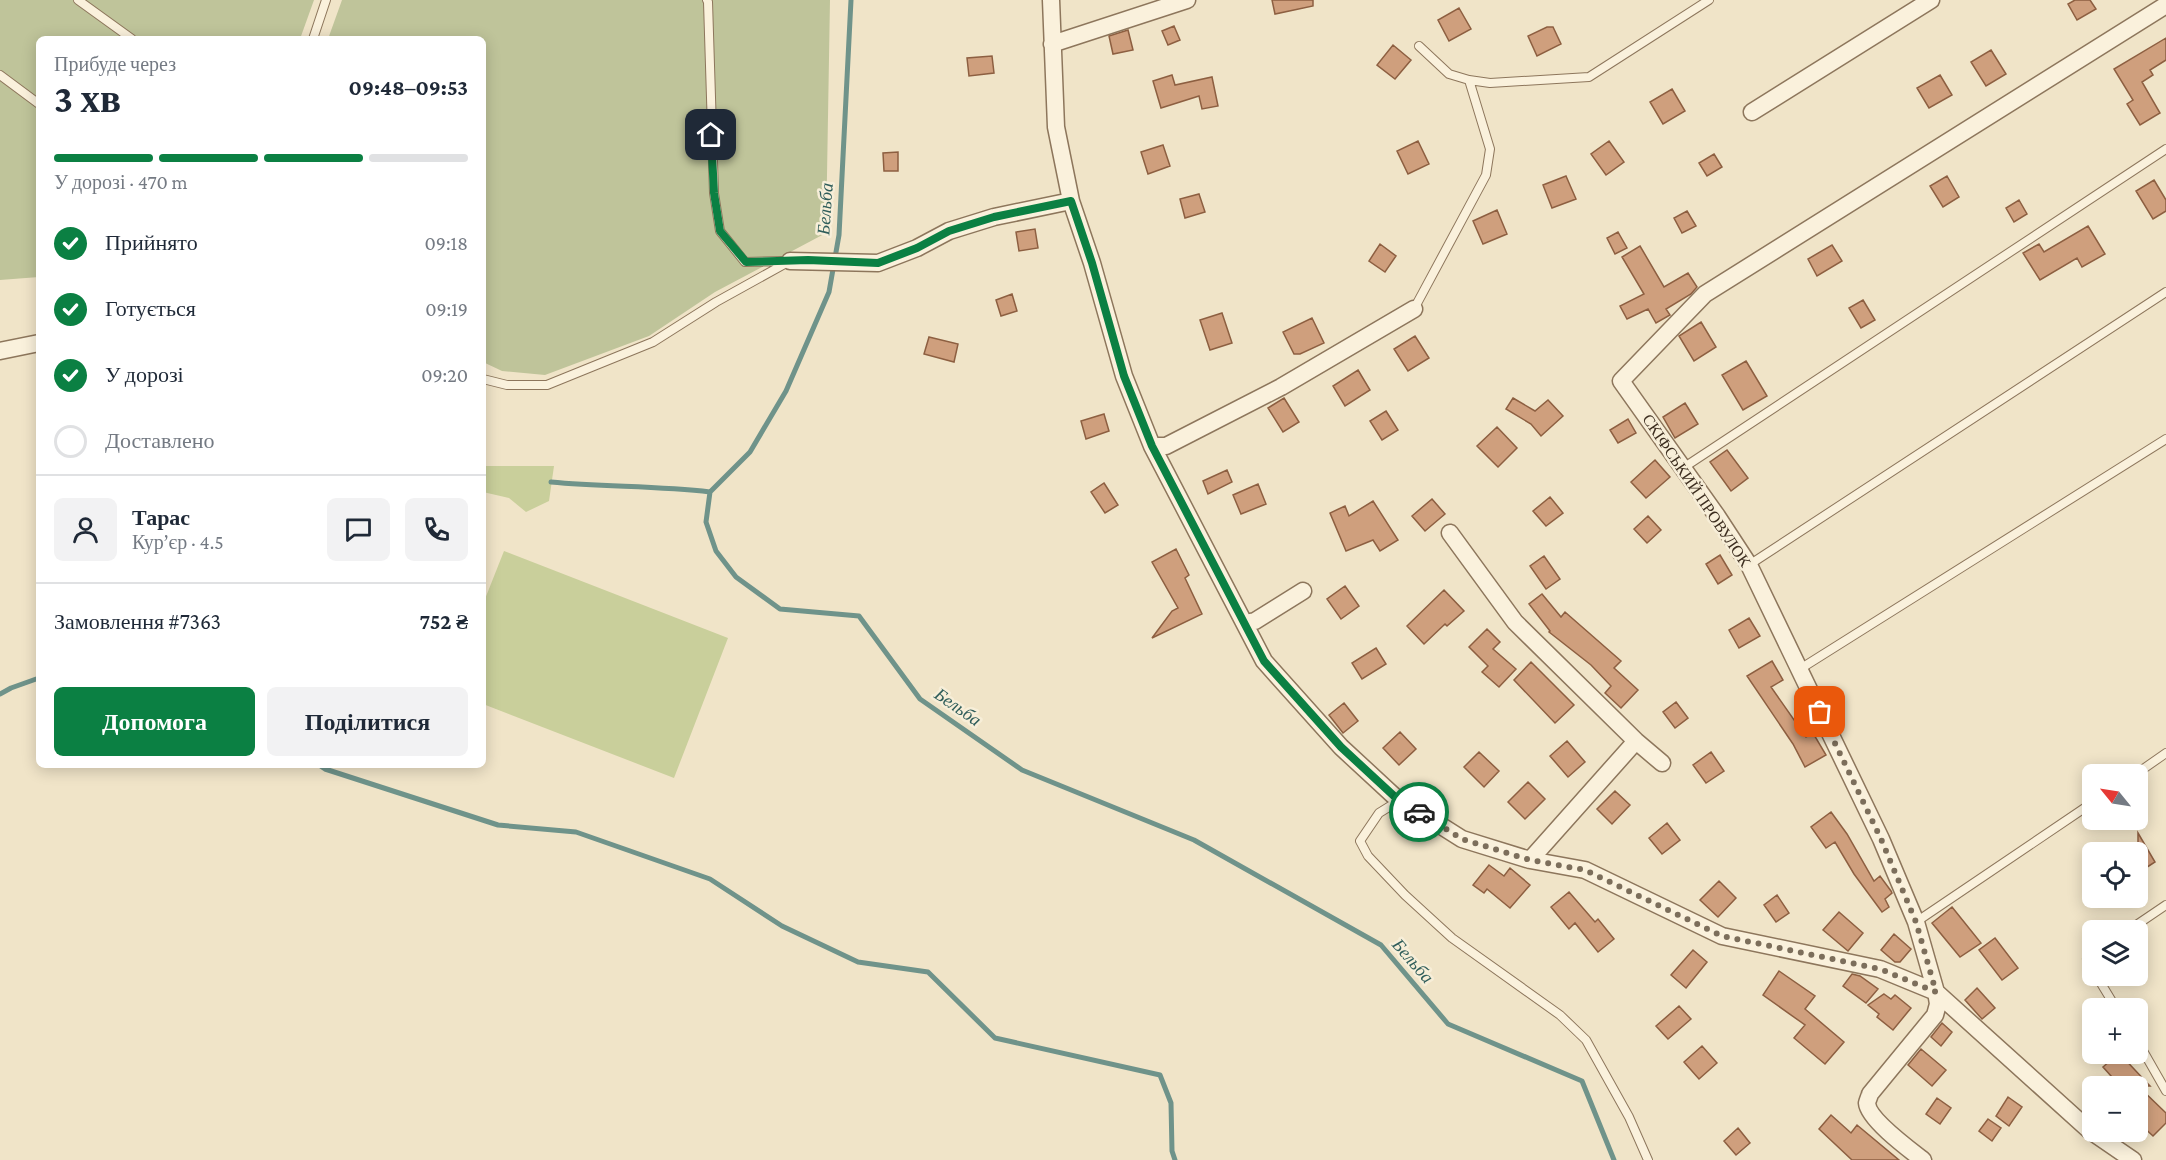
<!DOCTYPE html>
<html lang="uk">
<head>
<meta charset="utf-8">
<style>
	body { margin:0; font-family:"Crimson Pro",serif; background:#f2f2f3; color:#1f2937; height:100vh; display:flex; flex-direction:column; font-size:22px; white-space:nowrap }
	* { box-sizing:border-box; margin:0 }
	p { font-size:20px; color:#747a83 }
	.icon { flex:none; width:33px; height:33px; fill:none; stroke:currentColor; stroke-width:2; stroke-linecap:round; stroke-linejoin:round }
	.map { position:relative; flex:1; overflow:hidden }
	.side { position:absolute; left:36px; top:36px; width:450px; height:732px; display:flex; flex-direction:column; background:#fff; border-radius:9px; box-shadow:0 3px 15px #0003 }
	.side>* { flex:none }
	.needle { width:39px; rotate:300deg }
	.controls { position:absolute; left:2082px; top:764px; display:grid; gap:12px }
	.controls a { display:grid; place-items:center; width:66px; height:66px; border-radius:9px; background:#fff; box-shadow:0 3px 15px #0003; font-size:30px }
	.pin { position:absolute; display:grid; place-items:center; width:51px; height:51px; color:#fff; margin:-26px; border-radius:12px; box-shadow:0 3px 9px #0006 }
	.courier { position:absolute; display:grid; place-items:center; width:60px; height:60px; margin:-30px; border:4px solid #0b8043; border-radius:50%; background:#fff; color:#222; box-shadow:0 2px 8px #0007 }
	.summary em { font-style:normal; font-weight:700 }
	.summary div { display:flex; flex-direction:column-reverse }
	.summary { display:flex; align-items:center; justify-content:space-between; height:102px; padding:0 18px }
	h1 { font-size:39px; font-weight:700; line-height:45px }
	.bar { display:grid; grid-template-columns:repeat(4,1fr); gap:9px 6px; align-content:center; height:72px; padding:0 18px }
	.bar i { height:8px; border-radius:4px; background:#e0e1e3 }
	.bar .current { background:#0b8043 }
	.bar p { grid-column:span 4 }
	.line { display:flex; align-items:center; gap:15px; padding:0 18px; border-top:2px solid #e0e1e3 }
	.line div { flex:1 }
	.round { display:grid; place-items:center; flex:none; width:63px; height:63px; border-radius:9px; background:#f2f2f3 }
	ol { padding:0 18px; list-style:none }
	li { display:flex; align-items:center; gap:18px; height:66px }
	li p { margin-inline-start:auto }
	li .icon { padding:6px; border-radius:50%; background:#0b8043; color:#fff; stroke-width:4 }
	li:last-child { color:#747a83 }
	li i { width:33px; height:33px; border:3px solid #e0e1e3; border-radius:50% }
	.cta { display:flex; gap:12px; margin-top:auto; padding:12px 18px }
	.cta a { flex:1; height:69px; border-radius:9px; background:#0b8043; color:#fff; font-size:24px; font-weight:700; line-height:69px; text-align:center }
	.cta a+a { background:#f2f2f3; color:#1f2937 }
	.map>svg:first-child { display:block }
	.green { fill:#c9cf9b }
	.cemetery { fill:#bfc49a }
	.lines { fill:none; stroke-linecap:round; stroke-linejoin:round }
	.stream { stroke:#6f938a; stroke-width:5 }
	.building { fill:#cf9f7d; stroke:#8d5f41; stroke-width:1.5 }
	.lane-casing { stroke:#8d765c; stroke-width:10 }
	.street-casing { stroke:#8d765c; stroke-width:19 }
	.lane { stroke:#faf1dc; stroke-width:8 }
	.street { stroke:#faf1dc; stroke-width:16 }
	.done { stroke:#7c6e5b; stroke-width:6; stroke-dasharray:0 10.8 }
	.route { stroke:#0b8043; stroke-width:8 }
	.labels { text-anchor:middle; stroke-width:5; stroke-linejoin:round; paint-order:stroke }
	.street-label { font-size:16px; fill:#3d2e20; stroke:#f7eed8 }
	.water-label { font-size:18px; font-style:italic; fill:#2f5d5a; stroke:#f7eed8 }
</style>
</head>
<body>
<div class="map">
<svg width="2166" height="1160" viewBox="0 0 2166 1160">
	<rect width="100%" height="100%" fill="#f0e4c8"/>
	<path class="green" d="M483,466H554L549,501L526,512L509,498L483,492Z
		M504,551L728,638L674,778L483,704V604Z"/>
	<path class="cemetery" d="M0,0H314L300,39H39V277L0,280Z
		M342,0H830L826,233L715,292L649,336L545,375L502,371L483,362V39H328Z"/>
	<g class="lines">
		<path class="stream" d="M851,0L839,235L829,292L786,391L750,452L710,492L706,522L716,551L736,577L780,609L859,616L920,699L1022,770L1194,840L1381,945L1448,1024L1582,1081L1614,1160
			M551,482C604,487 657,486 710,492
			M0,694L11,688L39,678
			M319,765L325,769L498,825L576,832L710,879L782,926L858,962L928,972L995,1038L1160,1075L1171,1103L1172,1151L1175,1160"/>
	</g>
	<path class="building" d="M1272,0H1313V6L1275,14Z
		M2075,0H2090L2096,9L2077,20L2068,4Z
		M1459,8L1471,29L1449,41L1438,20Z
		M1174,26L1180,40L1168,45L1162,31Z
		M1547,27H1553L1561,44L1537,56L1528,36Z
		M1128,30L1133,50L1113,54L1109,36Z
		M2166,38V60L2150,70L2153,75L2142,82L2160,113L2140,125L2127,104L2133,100L2114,69Z
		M1393,45L1411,60L1395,79L1377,65Z
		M1991,50L2006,74L1986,86L1971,62Z
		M992,56L994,73L969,76L967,58Z
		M1172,75L1175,85L1212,77L1218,106L1202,109L1199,96L1161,108L1153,81Z
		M1940,75L1952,95L1929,108L1917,88Z
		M1672,89L1685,111L1663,124L1650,102Z
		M1418,141L1429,164L1408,174L1397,151Z
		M1609,141L1624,162L1606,175L1591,154Z
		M1163,145L1170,166L1148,174L1141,152Z
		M898,152V171H884L883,153Z
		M1714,154L1722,167L1707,176L1699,163Z
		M1566,176L1576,199L1552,208L1543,185Z
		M1947,176L1959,197L1943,207L1930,186Z
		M2154,180L2166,200V211L2153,219L2136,191Z
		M1199,194L1205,212L1185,218L1180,199Z
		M2019,200L2027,214L2014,222L2006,208Z
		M1497,210L1507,234L1483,244L1473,221Z
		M1687,211L1696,226L1682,233L1674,218Z
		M2088,226L2105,254L2082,267L2077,258L2040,280L2023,253L2039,244L2044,252Z
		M1035,229L1038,248L1019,251L1016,232Z
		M1618,232L1627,248L1615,254L1607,238Z
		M1380,244L1396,256L1385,272L1369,261Z
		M1832,245L1842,261L1817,276L1808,259Z
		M1640,246L1664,287L1688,273L1697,287L1691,294L1666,309L1670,315L1656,323L1648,309L1627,319L1620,306L1644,294L1622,257Z
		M1012,294L1017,311L1001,316L996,300Z
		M1863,300L1875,320L1861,328L1849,308Z
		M1222,313L1232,343L1210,350L1200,320Z
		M1312,318L1324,343L1300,354H1294L1283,332Z
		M1701,322L1716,347L1694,361L1679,336Z
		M1415,336L1429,358L1408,371L1394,349Z
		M929,337L958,344L954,362L924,354Z
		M1746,361L1767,396L1743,410L1722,375Z
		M1358,370L1370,390L1345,406L1333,386Z
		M1284,398L1299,422L1283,432L1268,408Z
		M1513,398L1535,411L1548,400L1563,416L1541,436L1531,424L1506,409Z
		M1685,403L1698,424L1675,438L1663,417Z
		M1386,411L1398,430L1382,440L1370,421Z
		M1104,414L1109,431L1086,439L1081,421Z
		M1628,419L1636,433L1618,443L1610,430Z
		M1497,427L1517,448L1498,467L1477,446Z
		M1727,450L1748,478L1731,491L1710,462Z
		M1655,460L1670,477L1646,498L1631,482Z
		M1227,470L1232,482L1208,494L1203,481Z
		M1104,483L1118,505L1105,513L1091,492Z
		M1258,484L1266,504L1241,514L1233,495Z
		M1550,497L1563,513L1546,526L1533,511Z
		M1432,499L1445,514L1425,531L1412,516Z
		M1373,501L1398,540L1380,551L1373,540L1346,551L1330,513L1345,506L1349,516Z
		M1648,516L1661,530L1647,543L1634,529Z
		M1176,549L1189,575L1185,578L1202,614L1152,638L1172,611L1178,608L1152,562Z
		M1720,555L1732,575L1718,584L1706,564Z
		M1544,556L1560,579L1546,589L1530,566Z
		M1345,586L1359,606L1341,619L1327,599Z
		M1444,590L1464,611L1447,626L1445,624L1424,644L1407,626Z
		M1542,594L1561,617L1565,612L1621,661L1614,668L1638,690L1621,708L1605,693L1611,686L1591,665L1549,632L1550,631L1529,604Z
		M1749,618L1760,636L1739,648L1729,630Z
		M1487,629L1500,642L1493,649L1516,669L1499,687L1482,672L1488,666L1469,647Z
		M1376,648L1386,664L1362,679L1352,663Z
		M1772,661L1783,680L1771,687L1806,737L1813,733L1826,755L1805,767L1793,744L1747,676Z
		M1531,662L1574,705L1555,723L1514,680Z
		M1676,702L1688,718L1675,728L1663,712Z
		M1344,703L1358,721L1343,733L1329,715Z
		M1400,732L1416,749L1399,765L1383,748Z
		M1567,741L1585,762L1568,777L1550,756Z
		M1479,752L1499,771L1484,787L1464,767Z
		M1711,752L1724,771L1706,783L1693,765Z
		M1528,782L1545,799L1525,819L1508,802Z
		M1615,791L1630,805L1612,824L1597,809Z
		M1831,812L1847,834L1874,881L1880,876L1891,891L1892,893L1885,899L1889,907L1882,912L1854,874L1835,842L1826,848L1811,827Z
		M1667,823L1680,840L1662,854L1649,838Z
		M2138,833L2155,862L2138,873Z
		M1489,865L1504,876L1510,868L1530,885L1510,908L1487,889L1484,893L1473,885Z
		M1719,881L1736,898L1718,917L1700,900Z
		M1569,892L1595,922L1598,919L1614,939L1598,952L1575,923L1569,929L1551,907Z
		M1777,895L1789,913L1776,922L1764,905Z
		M1952,907L1981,943L1960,957L1932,923Z
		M1839,912L1863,933L1848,951L1823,930Z
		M1894,934L1911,949L1900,962H1895L1881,950Z
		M1995,938L2018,968L2002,980L1979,950Z
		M1693,950L1707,962L1686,988L1671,975Z
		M1779,971L1815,996L1805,1009L1844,1042L1825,1064L1794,1038L1805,1025L1763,995Z
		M1852,974L1860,976L1878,989L1866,1003L1843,986Z
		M1977,988L1995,1008L1982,1019L1965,1000Z
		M1884,994L1891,999L1895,995L1911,1008L1893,1030L1877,1017L1879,1014L1868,1005Z
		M1679,1006L1691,1019L1668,1039L1656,1026Z
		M1942,1023L1952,1032L1941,1046L1931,1037Z
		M1702,1046L1717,1063L1699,1079L1684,1062Z
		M1921,1049L1946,1070L1932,1086L1908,1065Z
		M2119,1053L2150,1086H2138L2166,1113V1123L2153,1136L2138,1122V1086H2120L2103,1067Z
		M2008,1097L2022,1107L2009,1126L1996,1116Z
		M1937,1098L1951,1108L1940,1124L1926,1114Z
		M1831,1115L1851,1133L1857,1125L1899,1160H1852L1819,1129Z
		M1988,1119L2001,1128L1992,1141L1979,1131Z
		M1738,1128L1750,1143L1736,1155L1724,1141Z"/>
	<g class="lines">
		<defs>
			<path id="lane" d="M78,0L132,39
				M707,0L708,2L714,193L720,231L745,262L788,261
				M313,39L326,0
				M1419,46L1449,74L1469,80L1490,83L1589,77L1709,0
				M0,75L39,104
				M1414,309L1486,175L1490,149L1469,80
				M483,379L507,385H547L653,342L716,302L790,261
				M1683,468L2166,149
				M1749,565L2166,292
				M1800,669L2166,439
				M2136,774L2166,753
				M1400,800L1379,813L1360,841L1368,856L1405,895L1452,938L1560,1015L1586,1040L1629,1117L1648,1160
				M1916,922L2092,803
				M2129,930L2166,905
				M2092,955L2087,959L2092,969
				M2096,975L2116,1008
				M2138,1042L2166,1091"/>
			<path id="street" d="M1051,0L1056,127L1071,201L1092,263L1124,376L1152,446L1264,661L1341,747L1394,796L1462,839L1530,860L1585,870L1722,936L1880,969L1936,992L1938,1004L1935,1015L1870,1094C1870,1095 1867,1102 1867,1103C1868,1119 1910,1150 1923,1160
				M1052,44L1187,0
				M1752,112L1931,0
				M790,261L878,263L917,248L949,231L994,217L1071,201
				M0,351L39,343
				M1152,446H1166L1281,387L1414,309
				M1450,533L1515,622L1636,741L1662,763
				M1245,623L1255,621L1303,591
				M1530,860L1636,741
				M2133,1160L2089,1130L1936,992L1916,922L1881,839L1749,565L1717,516L1621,381L1705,294L2166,5"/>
		</defs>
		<use href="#lane" class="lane-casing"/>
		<use href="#street" class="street-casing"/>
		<use href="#lane" class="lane"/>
		<use href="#street" class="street"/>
	</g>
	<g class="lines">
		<path class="done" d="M1419,812L1462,839L1530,860L1585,870L1722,936L1880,969L1936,992L1916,922L1881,839L1820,712"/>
		<path class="route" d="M711,135L714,193L720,231L746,262L808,260L878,263L917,248L949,231L994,217L1071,201L1092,263L1124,376L1152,446L1264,661L1341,747L1394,796L1419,812"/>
	</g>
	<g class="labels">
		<g class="street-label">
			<text transform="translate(1697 490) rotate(56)" y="6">СКІФСЬКИЙ ПРОВУЛОК</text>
		</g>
		<g class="water-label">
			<text transform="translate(825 209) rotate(-86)" y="6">Бельба</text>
			<text transform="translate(958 707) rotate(35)" y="6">Бельба</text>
			<text transform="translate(1413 961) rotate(49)" y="6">Бельба</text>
		</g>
	</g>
</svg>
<div class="controls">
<a><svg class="needle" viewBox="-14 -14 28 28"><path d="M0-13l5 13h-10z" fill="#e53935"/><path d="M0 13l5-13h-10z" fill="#747a83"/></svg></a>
<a><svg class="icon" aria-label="locate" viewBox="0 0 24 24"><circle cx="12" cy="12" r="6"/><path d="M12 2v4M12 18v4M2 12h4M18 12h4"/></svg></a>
<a><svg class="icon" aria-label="layers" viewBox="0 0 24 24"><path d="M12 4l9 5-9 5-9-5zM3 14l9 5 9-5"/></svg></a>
<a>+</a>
<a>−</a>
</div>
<div class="pin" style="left:1820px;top:712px;background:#ea580c"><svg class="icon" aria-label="bag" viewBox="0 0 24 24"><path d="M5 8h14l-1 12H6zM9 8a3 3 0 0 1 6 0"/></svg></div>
<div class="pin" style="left:711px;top:135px;background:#1f2937"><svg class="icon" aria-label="home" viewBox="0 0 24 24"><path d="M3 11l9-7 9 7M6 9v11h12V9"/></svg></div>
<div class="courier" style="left:1419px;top:812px"><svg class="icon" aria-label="car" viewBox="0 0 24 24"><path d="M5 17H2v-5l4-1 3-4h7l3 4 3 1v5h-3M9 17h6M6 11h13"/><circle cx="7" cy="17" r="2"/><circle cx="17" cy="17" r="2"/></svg></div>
<section class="side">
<div class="summary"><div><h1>3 хв</h1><p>Прибуде через</p></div><em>09:48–09:53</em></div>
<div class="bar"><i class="current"></i><i class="current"></i><i class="current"></i><i></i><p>У дорозі · 470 m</p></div>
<ol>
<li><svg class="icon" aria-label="check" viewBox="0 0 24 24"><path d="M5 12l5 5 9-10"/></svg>Прийнято<p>09:18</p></li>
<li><svg class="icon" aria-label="check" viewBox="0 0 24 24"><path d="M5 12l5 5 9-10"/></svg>Готується<p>09:19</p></li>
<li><svg class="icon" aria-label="check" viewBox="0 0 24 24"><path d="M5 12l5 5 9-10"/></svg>У дорозі<p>09:20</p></li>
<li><i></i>Доставлено</li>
</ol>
<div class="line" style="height:108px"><a class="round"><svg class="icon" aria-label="person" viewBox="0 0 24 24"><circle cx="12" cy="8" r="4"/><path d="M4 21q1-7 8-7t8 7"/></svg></a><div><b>Тарас</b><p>Кур’єр · 4.5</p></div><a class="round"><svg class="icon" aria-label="chat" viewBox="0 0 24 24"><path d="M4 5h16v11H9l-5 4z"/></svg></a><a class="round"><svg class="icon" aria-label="phone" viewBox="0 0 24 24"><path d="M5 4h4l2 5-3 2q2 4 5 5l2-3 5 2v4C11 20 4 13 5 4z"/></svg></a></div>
<div class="line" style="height:78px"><div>Замовлення #7363</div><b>752 ₴</b></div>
<div class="cta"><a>Допомога</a><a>Поділитися</a></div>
</section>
</div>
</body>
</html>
